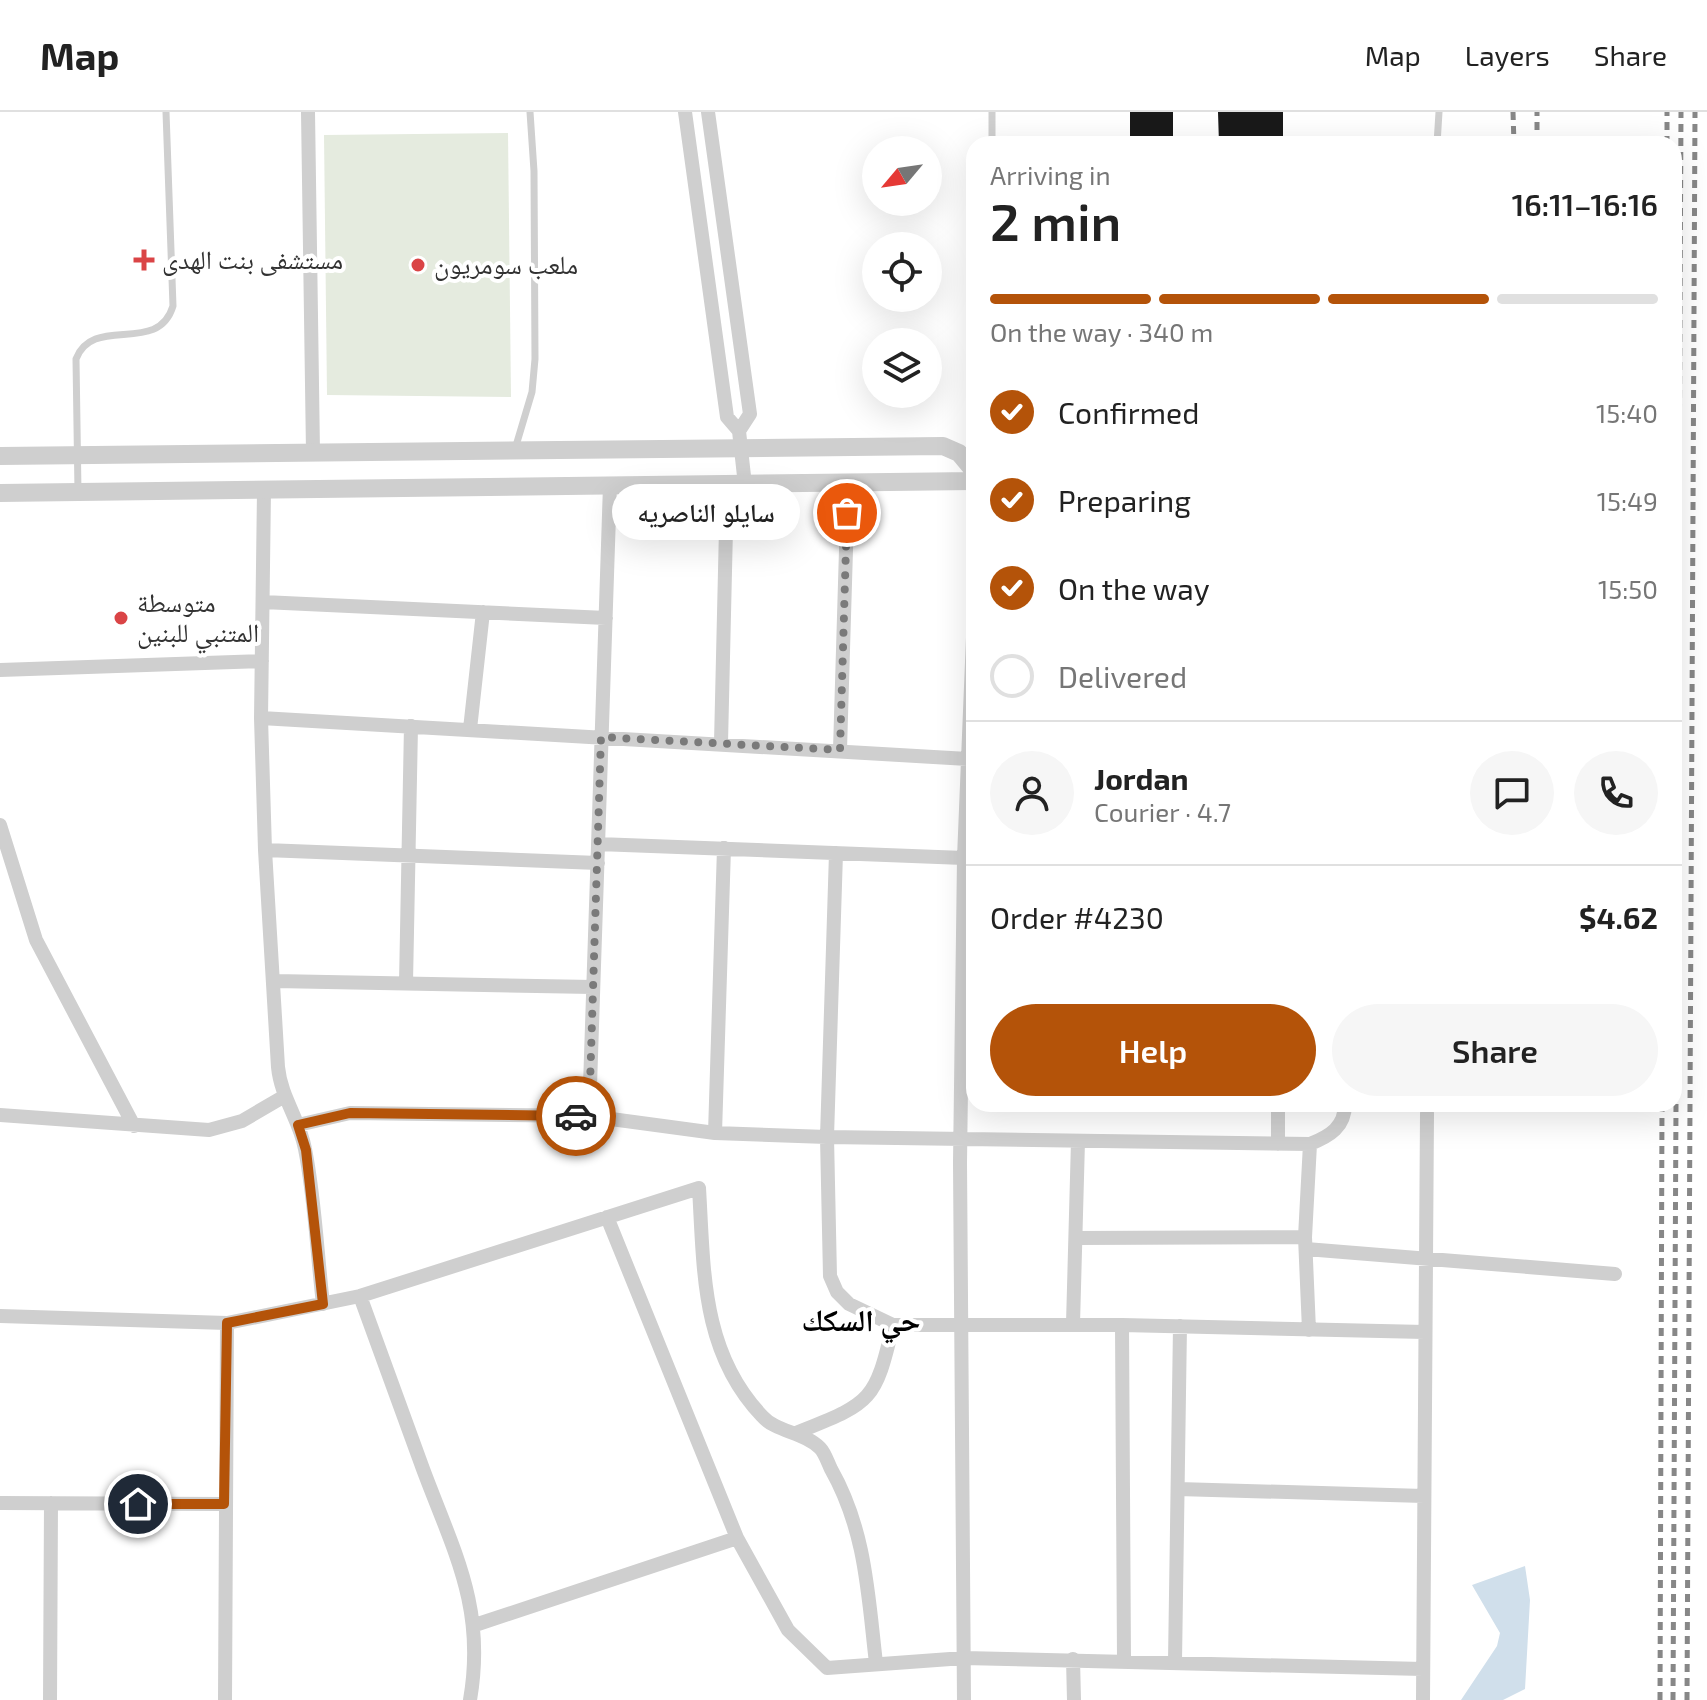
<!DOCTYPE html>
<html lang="en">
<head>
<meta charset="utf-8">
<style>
	body { margin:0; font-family:"Exo 2","Noto Naskh Arabic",sans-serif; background:#f6f6f6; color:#222; height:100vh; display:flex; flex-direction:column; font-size:30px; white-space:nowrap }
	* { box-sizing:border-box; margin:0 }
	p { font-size:26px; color:#767676 }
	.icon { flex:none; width:44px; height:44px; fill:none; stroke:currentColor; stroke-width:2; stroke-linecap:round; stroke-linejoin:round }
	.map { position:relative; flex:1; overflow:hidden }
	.sheet { position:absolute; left:966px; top:24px; width:716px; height:976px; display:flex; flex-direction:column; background:#fff; border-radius:24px; box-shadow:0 8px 32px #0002 }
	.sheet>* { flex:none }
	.needle { width:52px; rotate:241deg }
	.controls { position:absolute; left:862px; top:24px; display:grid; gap:16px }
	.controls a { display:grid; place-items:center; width:80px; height:80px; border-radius:50%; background:#fff; box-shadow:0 8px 32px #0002; font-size:40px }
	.pin { position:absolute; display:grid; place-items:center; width:68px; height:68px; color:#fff; margin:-34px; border:4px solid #fff; border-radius:50%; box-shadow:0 2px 8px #0007 }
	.courier { position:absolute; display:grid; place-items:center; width:80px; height:80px; margin:-40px; border:6px solid #b45309; border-radius:50%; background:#fff; color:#222; box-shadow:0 2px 10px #0007 }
	.bubble { position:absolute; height:56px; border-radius:28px; background:#fff; box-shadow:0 8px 32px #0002; font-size:26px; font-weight:600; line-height:56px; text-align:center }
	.headline em { font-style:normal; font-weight:600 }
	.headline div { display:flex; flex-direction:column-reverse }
	.headline { display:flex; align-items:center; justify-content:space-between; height:136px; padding:0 24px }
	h1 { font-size:52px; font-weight:600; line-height:60px }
	.bar { display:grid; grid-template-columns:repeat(4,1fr); gap:12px 8px; align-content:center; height:96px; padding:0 24px }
	.bar i { height:10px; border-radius:6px; background:#e0e0e0 }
	.bar .selected { background:#b45309 }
	.bar p { grid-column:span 4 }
	.line { display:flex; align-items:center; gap:20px; padding:0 24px; border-top:2px solid #e0e0e0 }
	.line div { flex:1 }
	.round { display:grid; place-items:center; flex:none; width:84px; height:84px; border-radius:42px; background:#f6f6f6 }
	ol { padding:0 24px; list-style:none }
	li { display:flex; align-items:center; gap:24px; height:88px }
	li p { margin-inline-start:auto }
	li .icon { padding:8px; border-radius:50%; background:#b45309; color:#fff; stroke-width:4 }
	li:last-child { color:#767676 }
	li i { width:44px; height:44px; border:4px solid #e0e0e0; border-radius:50% }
	.cta { display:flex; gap:16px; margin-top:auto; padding:16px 24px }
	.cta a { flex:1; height:92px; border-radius:48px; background:#b45309; color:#fff; font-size:32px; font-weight:600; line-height:92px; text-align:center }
	.cta a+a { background:#f6f6f6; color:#222 }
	header { display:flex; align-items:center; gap:48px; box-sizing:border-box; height:112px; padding:0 40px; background:#fff; border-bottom:2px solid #e0e0e0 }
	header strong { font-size:38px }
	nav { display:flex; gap:44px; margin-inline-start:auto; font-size:28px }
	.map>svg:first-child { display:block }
	.green { fill:#e5ebdf }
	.water { fill:#d0dfeb }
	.building { fill:#191919 }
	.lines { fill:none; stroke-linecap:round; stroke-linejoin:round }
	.service { stroke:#cfcfcf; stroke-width:7 }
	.minor { stroke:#cfcfcf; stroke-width:14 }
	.tertiary { stroke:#cfcfcf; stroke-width:18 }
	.rail { stroke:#878787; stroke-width:5; stroke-dasharray:8 6; stroke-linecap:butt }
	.done { stroke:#7a7a7a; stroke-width:8; stroke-dasharray:0 14.4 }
	.route { stroke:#b45309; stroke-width:10 }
	.poi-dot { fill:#da4446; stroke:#fff; stroke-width:3 }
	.labels { text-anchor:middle; stroke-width:8; stroke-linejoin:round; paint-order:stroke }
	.poi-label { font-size:26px; fill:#323232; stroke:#fff; text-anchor:start }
	.quarter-label { font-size:30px; font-weight:bold; fill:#000; stroke:#fff }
</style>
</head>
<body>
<header>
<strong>Map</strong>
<nav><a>Map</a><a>Layers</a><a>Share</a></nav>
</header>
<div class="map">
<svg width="1707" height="1588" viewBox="0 0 1707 1588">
	<rect width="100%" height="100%" fill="#fff"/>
	<path class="green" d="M508,21L511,285L327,283L324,23Z"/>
	<path class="water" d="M1525,1454L1530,1488L1525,1577L1503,1588H1461L1497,1534L1500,1521L1472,1473Z"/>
	<path class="building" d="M1130,0H1173V32H1130Z
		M1218,0H1283V32H1219Z"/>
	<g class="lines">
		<path class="service" d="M992,0V32
			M1437,32L1439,0
			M515,337L532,280L535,247L534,59L530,0
			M78,380L76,247C93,202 158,244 173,194L166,0"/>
		<path class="minor" d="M308,0L313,340
			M685,0L727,305L739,319L745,373
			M708,0L750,302L739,319
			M264,378L261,606L265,738L278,955C281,986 300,1008 305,1037C315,1087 317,1141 323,1192
			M263,490L606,506
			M0,558L262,549
			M261,606L968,647
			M470,617L483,500
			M721,631L727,373
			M840,638L848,371
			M0,713L36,828L134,1014
			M598,732L964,746
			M265,738L598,751
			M275,869L593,875
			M406,871L411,614
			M1278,992V1032
			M1345,992C1345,1015 1330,1024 1310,1032L827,1025L830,1164L837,1180L849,1192L893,1213H1122L1425,1220
			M0,1003L209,1018L242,1009L283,985
			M589,1004L610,373
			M298,1013L350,1001L589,1004L715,1021L827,1025L836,741
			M715,1021L724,736
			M607,1105L737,1426L788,1518L827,1556L964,1546L1423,1557
			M1076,1126L1305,1125
			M1306,1137L1615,1162
			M360,1184C381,1242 402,1300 423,1357C454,1440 486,1496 470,1588
			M0,1204L227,1211L360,1184L699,1076C704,1158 701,1240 762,1304C776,1320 804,1320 820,1336C825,1341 828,1351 831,1357C866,1419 868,1483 876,1551
			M1073,1212L1078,1029
			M1122,1213L1124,1548
			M1309,1218L1305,1125L1310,1032
			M796,1321C870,1291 875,1292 893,1213
			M1178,1377L1424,1384
			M0,1391L224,1392
			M475,1513L737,1426
			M1073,1547L1074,1588
			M1175,1550L1180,1214
			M50,1588L51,1391
			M225,1588L227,1211
			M964,1588L960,1051L964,746L974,501
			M1423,1588L1427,1001"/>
		<path class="tertiary" d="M0,344L943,334L959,341L974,359
			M0,381L974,369"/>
		<path class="rail" d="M1513,0L1514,32
			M1537,32V0
			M1667,32V0
			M1660,1588L1662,992
			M1673,1588L1681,0
			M1687,1588L1695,0"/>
	</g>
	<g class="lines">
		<path class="done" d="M576,1004H589L601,625L840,638L847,401"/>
		<path class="route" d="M138,1392H224L227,1211L323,1192L306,1038L298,1013L350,1001L576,1004"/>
	</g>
	<g class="poi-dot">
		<path d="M140 136h8v8h8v8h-8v8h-8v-8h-8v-8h8z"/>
		<circle cx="418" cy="153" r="8"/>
		<circle cx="121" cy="506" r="8"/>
	</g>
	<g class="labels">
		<g class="poi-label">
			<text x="162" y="157">مستشفى بنت الهدى</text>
			<text x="434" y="162">ملعب سومريون</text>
			<text x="137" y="500">متوسطة<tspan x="137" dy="30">المتنبي للبنين</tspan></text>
		</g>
		<g class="quarter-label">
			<text x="861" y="1219">حي السكك</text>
		</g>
	</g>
</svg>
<div class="controls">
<a><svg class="needle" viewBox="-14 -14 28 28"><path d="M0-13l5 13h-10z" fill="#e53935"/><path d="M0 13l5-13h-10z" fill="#767676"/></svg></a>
<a><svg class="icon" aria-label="locate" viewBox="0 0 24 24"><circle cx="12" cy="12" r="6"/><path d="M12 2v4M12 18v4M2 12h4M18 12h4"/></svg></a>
<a><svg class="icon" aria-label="layers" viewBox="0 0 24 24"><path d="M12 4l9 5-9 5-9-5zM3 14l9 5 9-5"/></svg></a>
</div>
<div class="pin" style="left:847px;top:401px;background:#ea580c"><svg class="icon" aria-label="bag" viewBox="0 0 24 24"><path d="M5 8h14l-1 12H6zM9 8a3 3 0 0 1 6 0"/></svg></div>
<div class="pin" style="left:138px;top:1392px;background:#1f2937"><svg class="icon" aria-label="home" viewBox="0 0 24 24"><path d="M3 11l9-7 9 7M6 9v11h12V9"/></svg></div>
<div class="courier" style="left:576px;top:1004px"><svg class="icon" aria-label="car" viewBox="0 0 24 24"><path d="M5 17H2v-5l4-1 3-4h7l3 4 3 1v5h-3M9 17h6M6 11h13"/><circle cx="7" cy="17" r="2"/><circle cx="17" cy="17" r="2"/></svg></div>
<div class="bubble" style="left:612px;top:372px;width:188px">سايلو الناصريه</div>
<section class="sheet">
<div class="headline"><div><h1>2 min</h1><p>Arriving in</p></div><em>16:11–16:16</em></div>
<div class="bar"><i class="selected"></i><i class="selected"></i><i class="selected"></i><i></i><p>On the way · 340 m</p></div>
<ol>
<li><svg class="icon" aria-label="check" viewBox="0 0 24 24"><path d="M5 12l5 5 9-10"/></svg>Confirmed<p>15:40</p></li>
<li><svg class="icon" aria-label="check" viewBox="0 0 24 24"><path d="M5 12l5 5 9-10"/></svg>Preparing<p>15:49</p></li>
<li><svg class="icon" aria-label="check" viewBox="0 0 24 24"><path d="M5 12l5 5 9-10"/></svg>On the way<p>15:50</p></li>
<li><i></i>Delivered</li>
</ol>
<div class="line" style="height:144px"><a class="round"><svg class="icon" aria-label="person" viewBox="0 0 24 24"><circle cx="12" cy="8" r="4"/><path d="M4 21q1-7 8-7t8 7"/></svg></a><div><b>Jordan</b><p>Courier · 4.7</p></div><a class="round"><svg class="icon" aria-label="chat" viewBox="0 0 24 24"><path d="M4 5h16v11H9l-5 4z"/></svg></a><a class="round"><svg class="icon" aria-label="phone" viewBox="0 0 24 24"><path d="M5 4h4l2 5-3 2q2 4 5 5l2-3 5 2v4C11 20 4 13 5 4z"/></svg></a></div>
<div class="line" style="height:104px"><div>Order #4230</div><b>$4.62</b></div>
<div class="cta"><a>Help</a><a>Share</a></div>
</section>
</div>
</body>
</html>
